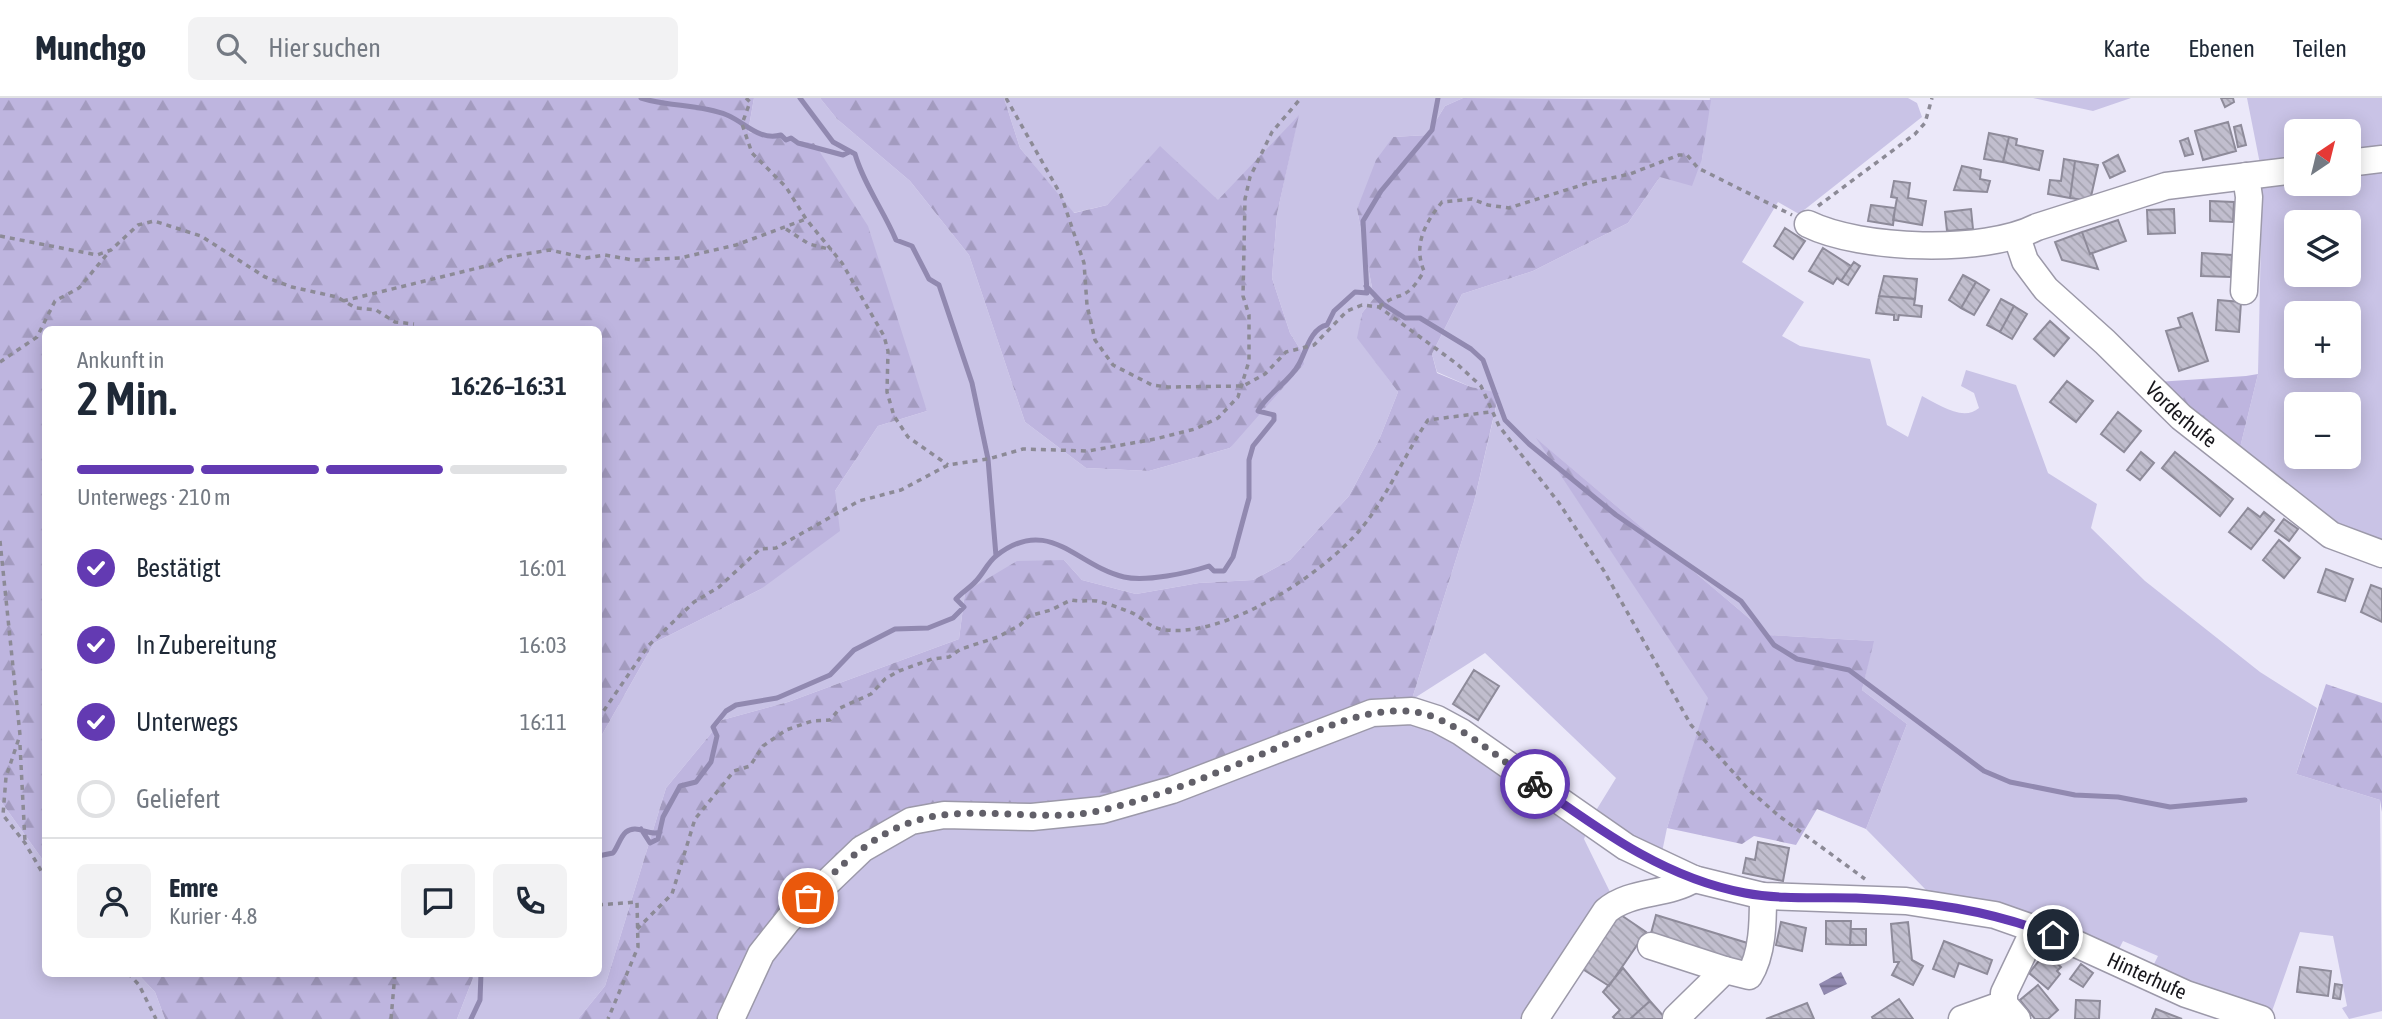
<!DOCTYPE html>
<html lang="de">
<head>
<meta charset="utf-8">
<style>
	body { margin:0; font-family:"Asap Condensed",sans-serif; background:#f2f2f3; color:#1f2937; height:100vh; display:flex; flex-direction:column; font-size:26px; white-space:nowrap }
	* { box-sizing:border-box; margin:0 }
	p { font-size:23px; color:#747a83 }
	.icon { flex:none; width:38px; height:38px; fill:none; stroke:currentColor; stroke-width:2; stroke-linecap:round; stroke-linejoin:round }
	.map { position:relative; flex:1; overflow:hidden }
	.sheet { position:absolute; left:42px; top:228px; width:560px; height:651px; display:flex; flex-direction:column; background:#fff; border-radius:10px; box-shadow:0 4px 18px #0003 }
	.sheet>* { flex:none }
	.needle { width:46px; rotate:35deg }
	.controls { position:absolute; left:2284px; top:21px; display:grid; gap:14px }
	.controls a { display:grid; place-items:center; width:77px; height:77px; border-radius:10px; background:#fff; box-shadow:0 4px 18px #0003; font-size:35px }
	.pin { position:absolute; display:grid; place-items:center; width:60px; height:60px; color:#fff; margin:-30px; border:4px solid #fff; border-radius:50%; box-shadow:0 2px 7px #0007 }
	.courier { position:absolute; display:grid; place-items:center; width:70px; height:70px; margin:-35px; border:5px solid #633ab2; border-radius:50%; background:#fff; color:#222; box-shadow:0 2px 9px #0007 }
	.head em { font-style:normal; font-weight:600 }
	.head div { display:flex; flex-direction:column-reverse }
	.head { display:flex; align-items:center; justify-content:space-between; height:119px; padding:0 35px }
	h1 { font-size:46px; font-weight:600; line-height:52px }
	.bar { display:grid; grid-template-columns:repeat(4,1fr); gap:10px 7px; align-content:center; height:84px; padding:0 35px }
	.bar i { height:9px; border-radius:5px; background:#e0e1e3 }
	.bar .active { background:#633ab2 }
	.bar p { grid-column:span 4 }
	.line { display:flex; align-items:center; gap:18px; padding:0 35px; border-top:2px solid #e0e1e3 }
	.line div { flex:1 }
	.round { display:grid; place-items:center; flex:none; width:74px; height:74px; border-radius:10px; background:#f2f2f3 }
	ol { padding:0 35px; list-style:none }
	li { display:flex; align-items:center; gap:21px; height:77px }
	li p { margin-inline-start:auto }
	li .icon { padding:7px; border-radius:50%; background:#633ab2; color:#fff; stroke-width:4 }
	li:last-child { color:#747a83 }
	li i { width:38px; height:38px; border:4px solid #e0e1e3; border-radius:50% }
	header { display:flex; align-items:center; gap:42px; box-sizing:border-box; height:98px; padding:0 35px; background:#fff; border-bottom:2px solid #e0e1e3 }
	header strong { font-size:33px }
	nav { display:flex; gap:38px; margin-inline-start:auto; font-size:24px }
	.search { width:490px; height:63px; background:#f2f2f3; display:flex; align-items:center; gap:18px; box-sizing:border-box; padding:0 24px; border-radius:10px; color:#747a83; font-size:26px }
	.map>svg:first-child { display:block }
	.grass { fill:#c9c3e6; fill-rule:evenodd }
	.forest { fill:url(#forest-firs) }
	.water { fill:url(#water-rules) }
	.lines { fill:none; stroke-linecap:round; stroke-linejoin:round }
	.stream { stroke:#9189b0; stroke-width:5 }
	.building { fill:url(#building-back-hatch); stroke:#8e8b9a; stroke-width:2 }
	.minor-casing { stroke:#9c99a9; stroke-width:29 }
	.path { stroke:#8c8a96; stroke-width:3.5; stroke-dasharray:5 5; stroke-linecap:butt }
	.minor { stroke:#fff; stroke-width:26 }
	.done { stroke:#626069; stroke-width:7; stroke-dasharray:0 12.6 }
	.route { stroke:#633ab2; stroke-width:9 }
	.labels { text-anchor:middle; stroke-width:5; stroke-linejoin:round; paint-order:stroke }
	.street-label { font-size:21px; fill:#18171c; stroke:#fff }
</style>
</head>
<body>
<header>
<strong>Munchgo</strong>
<div class="search"><svg class="icon" aria-label="search" viewBox="0 0 24 24"><circle cx="10" cy="10" r="6"/><path d="M15 15l6 6"/></svg>Hier suchen</div>
<nav><a>Karte</a><a>Ebenen</a><a>Teilen</a></nav>
</header>
<div class="map">
<svg width="2382" height="921" viewBox="0 0 2382 921">
	<defs>
		<pattern id="forest-firs" width="22" height="20" patternUnits="userSpaceOnUse" patternTransform="scale(1.75)"><rect width="22" height="20" fill="#beb5df"/><path d="M5 1l3.5 6h-7zM16 11l3.5 6h-7z" fill="#a39bbf"/></pattern>
		<pattern id="water-rules" width="6" height="5" patternUnits="userSpaceOnUse" patternTransform="scale(1.75)"><rect width="6" height="5" fill="#9189b0"/><path d="M0 2.5h6" fill="none" stroke="#756f8e"/></pattern>
		<pattern id="building-back-hatch" width="6" height="6" patternUnits="userSpaceOnUse" patternTransform="scale(1.75)"><rect width="6" height="6" fill="#c1bece"/><path d="M-1 5l2 2M0 0l6 6M5-1l2 2" fill="none" stroke="#a5a3b0"/></pattern>
	</defs>
	<rect width="100%" height="100%" fill="#ebe8f9"/>
	<path class="grass" d="M754,0H820L837,21L910,83L969,157L1025,324L1086,370L1149,373L1230,350L1300,251L1290,235L1272,180L1277,116L1298,19L1218,103L1160,49L1107,107L1073,115L1020,50L1004,0H1463L1445,8L1427,37L1393,39L1357,111L1374,200L1362,215L1358,240L1398,294L1379,342L1349,398L1290,462L1253,482L1199,485L1136,496L1082,482L1064,462L965,494L959,541L788,604L722,622L666,690L605,888L578,921H457L475,875H598L599,642L654,545L761,491L835,393L878,328L927,313L814,45L748,34Z
		M1710,0H1908L1917,5L1922,19L1799,116L1778,104L1742,164L1804,204L1782,238L1800,248L1870,261L1887,327L1908,339L1922,298C1938,306 1963,324 1979,310L1974,295L1961,288L1966,272L2016,287L2048,375L2097,406L2091,430L2145,483L2260,574L2317,610L2296,676L2380,702L2382,913L2349,921L2342,910L2347,908L2333,838L2300,834L2271,916L2151,872L2158,858L2123,843L2117,855L1929,795L1866,731L1907,626L1862,592L1873,543L1769,537L1538,342L1709,600L1667,730L1661,759L1592,720L1584,741L1611,796L1531,921H728L751,862L878,728L1412,601L1474,404L1499,296L1471,289L1437,274L1432,256L1462,196L1533,173L1628,125L1660,79L1702,61ZM1485,555L1616,680L1592,719L1413,601Z
		M2033,0H2131L2093,13Z
		M2247,0H2382V56L2349,60L2348,33H2296V66L2261,71Z
		M2382,68V454L2351,442L2238,358L2258,276L2262,95L2256,85L2296,77V86H2348L2349,71ZM2296,124H2348V177H2296ZM2296,215H2348V268H2296ZM2296,306H2348V359H2296Z
		M0,702L45,765L46,875H137L155,894L165,921H0Z"/>
	<path class="forest" d="M0,0H754L748,34L814,45L868,128L927,313L878,328L835,393L840,433L761,491L654,545L599,642L598,231H46L45,765L0,702Z
		M820,0H1004L1020,50L1074,115L1107,107L1160,48L1218,102L1299,17L1277,116L1272,180L1290,235L1300,251L1304,266L1230,350L1149,373L1086,370L1025,324L969,157L910,83L837,21Z
		M1463,0L1711,2L1702,61L1692,88L1660,79L1628,125L1533,173L1462,196L1432,256L1437,275L1471,289L1499,295L1474,404L1412,601L1091,707L942,710L806,792L728,921H578L605,888L666,690L722,622L788,604L959,541L965,494L1017,463L1064,462L1082,482L1136,496L1199,485L1253,482L1290,462L1349,398L1379,342L1398,294L1357,240L1362,215L1374,200L1357,111L1376,62L1393,39L1427,37L1445,8Z
		M2258,276L2238,358L2157,284L2246,278Z
		M1536,340L1769,537L1874,543L1862,592L1907,626L1866,731L1817,711L1796,747L1754,738L1742,746L1667,730L1708,600Z
		M2326,586L2382,605V714L2380,702L2296,676Z
		M137,875H475L457,921H165L155,894Z"/>
	<path class="water" d="M1841,874L1847,886L1824,897L1819,886Z"/>
	<g class="lines">
		<path class="stream" d="M641,0C669,9 699,6 727,17C746,25 759,43 781,37L786,42L791,40L798,45L843,57L849,54
			M800,0L833,44L855,56C864,87 884,113 896,142L912,148L929,181L939,187L972,285L988,361L996,458
			M1366,188L1383,206L1405,220H1420L1471,251L1483,262L1505,322L1529,346L1616,417L1741,503L1774,547L1797,561L1849,572L1984,673L2010,684L2075,697L2118,699L2170,709L2245,702
			M641,731L650,745L658,741L663,719L680,688L696,684L711,664L717,638L713,629L726,613L736,607L777,600L830,577L854,552L895,531L928,530L953,520L964,509L956,501C962,494 970,490 976,483C983,476 988,464 996,458C1049,416 1076,468 1124,479C1146,484 1188,475 1209,468L1214,473H1224L1233,459L1249,400V362L1253,348L1274,322V317L1258,313C1267,295 1289,285 1299,266C1306,253 1311,230 1327,227L1334,213L1355,194L1367,195L1363,123L1381,93L1432,32L1438,0
			M598,758L613,755C618,749 620,739 626,734C637,725 649,739 660,734
			M471,921L480,902L481,875"/>
	</g>
	<path class="building" d="M2221,0H2233L2234,4L2225,9Z
		M2228,24L2236,53L2203,62L2195,33Z
		M2241,27L2246,47L2238,49L2234,29Z
		M1989,35L2009,39L2003,64L1984,61Z
		M2009,39L2017,41L2016,47L2043,53L2039,72L2003,64Z
		M2188,40L2193,56L2185,58L2180,43Z
		M2118,57L2125,73L2110,80L2103,65Z
		M2064,61L2075,63L2070,100L2048,96L2050,82L2061,83Z
		M2075,63L2098,67L2090,103L2070,100Z
		M1962,68L1981,72L1980,81L1990,83L1987,94L1954,92Z
		M1894,83L1910,85L1908,100L1926,103L1922,127L1893,122L1897,100L1891,99Z
		M2210,103L2234,104L2233,124L2210,123Z
		M1871,107L1895,110L1893,127L1868,123Z
		M1971,111L1973,131L1947,133L1945,114Z
		M2174,111L2175,135L2148,136L2147,112Z
		M2118,122L2126,143L2090,156L2082,134Z
		M1785,130L1805,143L1793,161L1774,148Z
		M2082,134L2090,156L2092,155L2098,171L2062,162L2055,144Z
		M1823,150L1851,168L1841,183L1837,180L1833,186L1809,173Z
		M2202,155L2232,157L2231,179L2201,178Z
		M1854,164L1860,168L1848,187L1841,183Z
		M1963,177L1976,184L1961,210L1949,202Z
		M1884,178L1917,181L1915,201L1879,198Z
		M1976,184L1989,192L1974,217L1961,210Z
		M1879,198L1915,201L1914,207L1922,208L1921,219L1899,217L1898,222H1894V217L1876,215Z
		M2001,201L2014,208L2000,234L1987,227Z
		M2218,202L2241,204L2239,234L2216,232Z
		M2014,208L2027,216L2012,241L2000,234Z
		M2192,215L2208,263L2179,273L2166,233L2181,229L2178,220Z
		M2050,223L2069,240L2054,258L2034,241Z
		M2067,283L2093,303L2076,324L2050,304Z
		M2118,314L2141,333L2124,354L2101,336Z
		M2141,354L2154,365L2140,382L2127,372Z
		M2175,354L2233,401L2220,418L2162,370Z
		M2248,410L2260,419L2264,414L2274,422L2251,451L2229,434Z
		M2284,421L2298,431L2289,443L2275,433Z
		M2279,442L2300,460L2284,480L2263,462Z
		M2326,471L2353,481L2345,503L2318,494Z
		M2371,487L2382,491V524L2361,514Z
		M1474,572L1499,588L1478,622L1453,606Z
		M1758,744L1789,750L1783,783L1743,775L1746,760L1755,762Z
		M1618,815L1646,834L1609,888L1581,870Z
		M1656,817L1754,847L1747,869L1650,839Z
		M1826,823H1851L1850,847L1826,846Z
		M1781,824L1806,830L1802,853L1776,847Z
		M1908,824L1912,862L1923,868L1913,887L1892,877L1899,864H1894L1891,826Z
		M1851,831H1866V847H1850Z
		M1944,843L1992,862L1987,876L1959,865L1954,879L1933,871Z
		M2042,859L2046,863L2049,859L2061,869L2057,873L2060,876L2048,891L2029,875Z
		M2081,866L2093,875L2083,889L2070,881Z
		M2300,869L2331,873L2328,898L2297,894Z
		M1623,870L1650,903L1630,921H1615L1613,919L1620,912L1603,894Z
		M2335,886L2342,887L2340,901L2333,900Z
		M2038,887L2058,912L2048,921H2035L2020,902Z
		M1899,901L1913,921H1873L1872,919Z
		M2076,902L2100,903L2099,921H2075Z
		M1650,903L1666,921H1630Z
		M1807,905L1814,921H1766Z
		M2156,911L2182,921H2152Z"/>
	<g class="lines">
		<defs>
			<g id="minor">
				<path d="M2348,65L2382,61"/>
				<path d="M1808,126C1861,152 1984,156 2037,129L2166,88L2296,72"/>
				<path id="s1" d="M2017,139L2025,163L2046,191L2105,244L2181,319L2331,437L2382,456"/>
				<path d="M2244,193L2249,99L2246,78"/>
				<path d="M1651,848L1725,872"/>
				<path d="M1676,920L1725,872L1749,878C1763,856 1763,822 1763,798"/>
				<path id="s2" d="M731,921L761,856L788,822L862,751L911,723L944,717L1032,719L1102,712L1172,692L1372,615L1412,613L1437,621L1461,634L1626,749L1694,781L1763,798L1906,803L1995,817L2072,844L2186,896L2261,921"/>
				<path d="M1535,921L1606,813C1630,792 1666,798 1694,781"/>
				<path d="M1962,921L2004,906"/>
				<path d="M2017,921L2004,906V895L2035,830"/>
			</g>
		</defs>
		<use href="#minor" class="minor-casing"/>
		<path class="path" d="M746,0L750,4L742,26L752,55L786,89L806,121L842,165L884,238L888,253L887,294L894,318L908,339L948,367
			M1006,0L1061,97L1084,165L1087,207L1095,242L1113,267L1152,287L1168,289L1243,288L1265,276L1286,254L1314,247L1347,213L1362,207L1379,209L1457,266L1481,288L1499,328L1559,405L1604,473L1691,627L1748,691L1779,718L1865,781
			M1818,108L1915,36L1925,25L1932,0
			M786,131L809,146L832,152
			M0,138L97,157L111,152L138,127L154,123L201,138L265,179L292,189L337,199L356,210L376,212L395,224L414,226
			M343,203L490,167L507,159L550,152L586,160L605,157L633,162L680,160L736,147L806,121
			M1379,209C1401,191 1405,206 1424,173C1413,147 1425,125 1442,104L1472,101L1488,107L1509,110L1588,85L1630,76L1679,57H1687L1698,70L1792,117
			M0,264L37,239L55,203L79,190L108,155
			M0,443L20,637L6,679L3,717L25,745L46,781
			M598,621L648,548L694,504L719,489L760,451L776,450L859,403L901,392L948,367L988,361L1023,351L1088,353L1155,341L1195,331L1218,320L1238,299L1249,263V217L1243,198L1245,101L1250,79L1272,34L1301,0
			M20,647L25,744
			M598,807L637,804L638,849L608,921
			M637,831L672,796L695,721L734,673L750,668L763,648L786,632L812,623L830,622L840,610L871,596L885,581L899,573L932,561L949,559L961,551L998,539L1020,527L1029,518L1051,512L1071,502C1081,504 1088,502 1097,503C1103,504 1120,510 1127,513C1139,516 1147,528 1160,531C1224,544 1335,470 1370,419C1392,388 1407,353 1428,322L1490,314
			M128,875L139,887L156,921
			M391,921L395,875"/>
		<use href="#minor" class="minor"/>
	</g>
	<g class="lines">
		<path class="done" d="M808,800C837,771 869,739 909,725C968,703 1040,727 1103,712C1158,699 1210,678 1262,656C1308,638 1357,610 1408,613C1449,615 1501,662 1535,686"/>
		<path class="route" d="M1535,686C1600,732 1664,780 1745,795C1782,802 1819,799 1856,800C1925,803 1989,812 2053,837"/>
	</g>
	<g class="labels">
		<g class="street-label">
			<text dy="7" stroke="none"><textPath href="#s1" startOffset="245">Vorderhufe</textPath></text>
			<text dy="7" stroke="none"><textPath href="#s2" startOffset="1591">Hinterhufe</textPath></text>
		</g>
	</g>
</svg>
<div class="controls">
<a><svg class="needle" viewBox="-14 -14 28 28"><path d="M0-13l5 13h-10z" fill="#e53935"/><path d="M0 13l5-13h-10z" fill="#747a83"/></svg></a>
<a><svg class="icon" aria-label="layers" viewBox="0 0 24 24"><path d="M12 4l9 5-9 5-9-5zM3 14l9 5 9-5"/></svg></a>
<a>+</a>
<a>−</a>
</div>
<div class="pin" style="left:808px;top:800px;background:#ea580c"><svg class="icon" aria-label="bag" viewBox="0 0 24 24"><path d="M5 8h14l-1 12H6zM9 8a3 3 0 0 1 6 0"/></svg></div>
<div class="pin" style="left:2053px;top:837px;background:#1f2937"><svg class="icon" aria-label="home" viewBox="0 0 24 24"><path d="M3 11l9-7 9 7M6 9v11h12V9"/></svg></div>
<div class="courier" style="left:1535px;top:686px"><svg class="icon" aria-label="bike" viewBox="0 0 24 24"><circle cx="6" cy="16" r="4"/><circle cx="18" cy="16" r="4"/><path d="M6 16l4-8h5l3 8M10 8l3 8H6M13 5h3"/></svg></div>
<section class="sheet">
<div class="head"><div><h1>2 Min.</h1><p>Ankunft in</p></div><em>16:26–16:31</em></div>
<div class="bar"><i class="active"></i><i class="active"></i><i class="active"></i><i></i><p>Unterwegs · 210 m</p></div>
<ol>
<li><svg class="icon" aria-label="check" viewBox="0 0 24 24"><path d="M5 12l5 5 9-10"/></svg>Bestätigt<p>16:01</p></li>
<li><svg class="icon" aria-label="check" viewBox="0 0 24 24"><path d="M5 12l5 5 9-10"/></svg>In Zubereitung<p>16:03</p></li>
<li><svg class="icon" aria-label="check" viewBox="0 0 24 24"><path d="M5 12l5 5 9-10"/></svg>Unterwegs<p>16:11</p></li>
<li><i></i>Geliefert</li>
</ol>
<div class="line" style="height:126px"><a class="round"><svg class="icon" aria-label="person" viewBox="0 0 24 24"><circle cx="12" cy="8" r="4"/><path d="M4 21q1-7 8-7t8 7"/></svg></a><div><b>Emre</b><p>Kurier · 4.8</p></div><a class="round"><svg class="icon" aria-label="chat" viewBox="0 0 24 24"><path d="M4 5h16v11H9l-5 4z"/></svg></a><a class="round"><svg class="icon" aria-label="phone" viewBox="0 0 24 24"><path d="M5 4h4l2 5-3 2q2 4 5 5l2-3 5 2v4C11 20 4 13 5 4z"/></svg></a></div>
</section>
</div>
</body>
</html>
